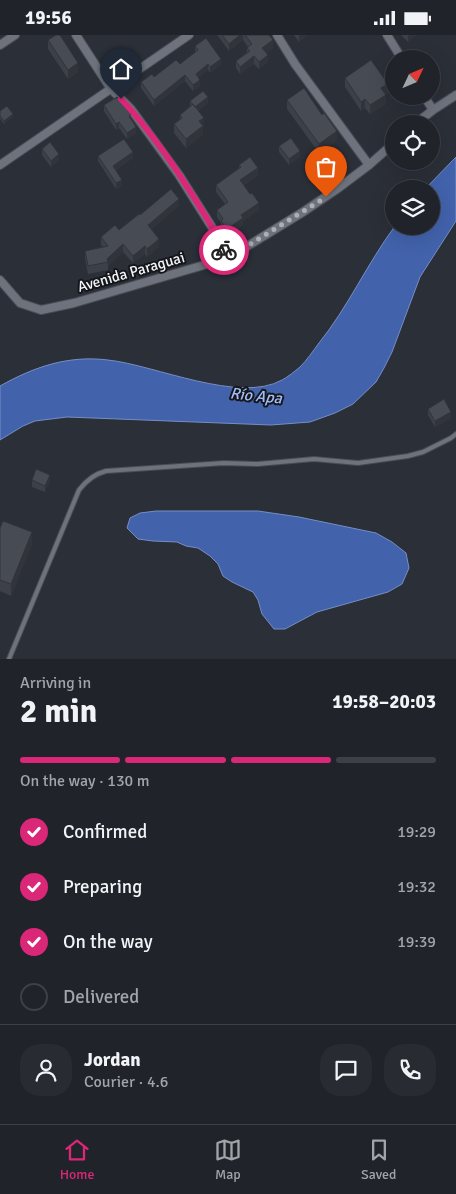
<!DOCTYPE html>
<html lang="en">
<head>
<meta charset="utf-8">
<style>
	body { margin:0; font-family:Signika,sans-serif; background:#282b32; color:#f1f3f6; height:100vh; display:flex; flex-direction:column; font-size:19px; white-space:nowrap }
	* { box-sizing:border-box; margin:0 }
	p { font-size:16px; color:#a2a4a8 }
	.icon { flex:none; width:28px; height:28px; fill:none; stroke:currentColor; stroke-width:2; stroke-linecap:round; stroke-linejoin:round }
	.map { position:relative; height:624px; overflow:hidden }
	.panel { display:flex; flex-direction:column; background:#20232a; flex:1 }
	.panel>* { flex:none }
	.needle { width:32px; rotate:46deg }
	.fabs { position:absolute; left:385px; top:15px; display:grid; gap:10px }
	.fabs a { display:grid; place-items:center; width:55px; height:55px; border-radius:50%; background:#20232a; box-shadow:0 5px 20px #0002,0 0 0 1px #3d4047; font-size:25px }
	.pin { position:absolute; display:grid; place-items:center; width:42px; height:42px; color:#fff; margin:-51px -21px; border-radius:50% 50% 50% 0; rotate:-45deg; box-shadow:0 0 5px #0007 }
	.pin .icon { rotate:45deg }
	.courier { position:absolute; display:grid; place-items:center; width:50px; height:50px; margin:-25px; border:4px solid #db2777; border-radius:50%; background:#fff; color:#222; box-shadow:0 1px 6px #0007 }
	.head em { font-style:normal; font-weight:700 }
	.head div { display:flex; flex-direction:column-reverse }
	.head { display:flex; align-items:center; justify-content:space-between; height:85px; padding:0 20px }
	h1 { font-size:32px; font-weight:700; line-height:38px }
	.bar { display:grid; grid-template-columns:repeat(4,1fr); gap:8px 5px; align-content:center; height:60px; padding:0 20px }
	.bar i { height:6px; border-radius:4px; background:#3d4047 }
	.bar .current { background:#db2777 }
	.bar p { grid-column:span 4 }
	.line { display:flex; align-items:center; gap:12px; padding:0 20px; border-top:1px solid #3d4047 }
	.line div { flex:1 }
	.round { display:grid; place-items:center; flex:none; width:52px; height:52px; border-radius:20px; background:#282b32 }
	ol { padding:0 20px; list-style:none }
	li { display:flex; align-items:center; gap:15px; height:55px }
	li p { margin-inline-start:auto }
	li .icon { padding:5px; border-radius:50%; background:#db2777; color:#fff; stroke-width:4 }
	li:last-child { color:#a2a4a8 }
	li i { width:28px; height:28px; border:2px solid #3d4047; border-radius:50% }
	.status { display:flex; justify-content:space-between; align-items:center; height:35px; padding:0 25px; background:#20232a; direction:ltr }
	.status svg { height:14px; fill:currentColor }
	.menu { display:flex; justify-content:space-around; align-items:center; height:70px; border-top:1px solid #3d4047; background:#20232a; font-size:14px; color:#a2a4a8 }
	.menu a { display:grid; justify-items:center; gap:2px }
	.menu .current { color:#db2777 }
	.map>svg:first-child { display:block }
	.water { fill:#4262ac; stroke:#768ec3 }
	.lines { fill:none; stroke-linecap:round; stroke-linejoin:round }
	.lane-casing { stroke:#494c53; stroke-width:6 }
	.street-casing { stroke:#494c53; stroke-width:10 }
	.lane { stroke:#6d727c; stroke-width:4 }
	.street { stroke:#6d727c; stroke-width:8 }
	.wall { fill:#3c4048 }
	.shaded-wall { fill:#31343b }
	.building { fill:#464b54; stroke:#31343b }
	.done { stroke:#acafb5; stroke-width:5; stroke-dasharray:0 9 }
	.route { stroke:#db2777; stroke-width:6 }
	.labels { text-anchor:middle; stroke-width:4; stroke-linejoin:round; paint-order:stroke }
	.street-label { font-size:15px; fill:#f1f4f9; stroke:#16171b }
	.water-label { font-size:16px; font-style:italic; fill:#a2bffb; stroke:#16171b }
</style>
</head>
<body>
<div class="status"><b>19:56</b><svg viewBox="0 0 49 12"><path d="M0 12V9h3v3zM5 12V6h3v6zM10 12V3h3v9zM15 12V0h3v12zM26 1h20v11H26zM47 4h2v5h-2z"/></svg></div>
<div class="map">
<svg width="456" height="624" viewBox="0 0 456 624">
	<rect width="100%" height="100%" fill="#2b2f38"/>
	<path class="water" d="M456,122V186L420,242L392,317L384,333L376,347L353,369L335,378L310,387L271,390L67,382L35,386L23,391L0,405V351C34,332 68,320 108,325C155,330 239,369 282,345C288,342 295,336 300,332C307,325 313,316 319,308C348,272 367,229 395,191H431V154H425Z
		M156,476H258L299,482L376,498L392,507L406,518L409,533L402,549L388,557L317,577L285,594H274L262,579L258,565L253,557L232,547L223,541L218,529L210,521L198,513L186,511L177,507L153,506L138,504L127,493L130,483L140,478Z"/>
	<g class="lines">
		<defs>
			<path id="lane" d="M9,624L79,455C86,446 94,439 106,436L224,428L258,429L314,424L358,428L408,421L423,417L451,403L456,399"/>
			<path id="street" d="M76,0L111,54L131,74L179,140L215,197L228,223
				M277,0L295,29L369,130
				M387,0L402,24
				M0,10L15,0
				M424,61L433,75
				M415,89L433,75L456,60
				M0,130L189,0
				M0,245L20,268L41,275L74,268L228,223L303,177L337,154L369,130L394,108"/>
		</defs>
		<use href="#lane" class="lane-casing"/>
		<use href="#street" class="street-casing"/>
		<use href="#lane" class="lane"/>
		<use href="#street" class="street"/>
	</g>
	<path class="wall" d="M218,0H269L273,13L266,18L268,27L259,34L254,29L240,39L236,33V26L247,17V13L248,12L243,5L229,16L218,1Z
		M294,0H308L299,7Z
		M401,0H416L408,7Z
		M48,5L78,37L68,44L48,14Z
		M195,11L221,30L210,38L208,35L198,43L200,51L193,56L185,46L154,71L141,53V47L154,42L180,29L195,17Z
		M345,43L388,58L385,59L386,69L370,79L365,73L361,76L345,52Z
		M287,65L337,105L319,118L287,74Z
		M190,66L208,68L198,76L204,92H203V100L186,113L174,98V89L180,84V80L190,71Z
		M104,70L131,84L136,98L127,104L119,93L116,95L104,76Z
		M0,76L13,82L4,89L0,84Z
		M279,111L300,122L289,130L279,117Z
		M42,114L59,125L51,132L42,120Z
		M98,121L133,123L116,135L122,151L116,154L98,126Z
		M239,130L258,140L244,150L259,175L243,186V190L227,201L221,193V188L217,182V175L225,169L216,157V150L239,133Z
		M179,171L151,194L159,212L147,222L145,219L133,228L123,217L108,231V235L88,239L85,224V216L103,212L101,210V202L119,195L140,180Z
		M428,374L451,383L435,392L428,380Z
		M32,445L50,446L45,457L32,452Z
		M0,493L32,509L11,561L0,556Z"/>
	<path class="shaded-wall" d="M240,0H243V5L229,16V9Z
		M299,0H308L299,7Z
		M409,0H416L408,7V1Z
		M273,5V13L262,21V13Z
		M268,20V27L259,34V27Z
		M254,21V29L240,39V32Z
		M221,24V30L210,38V32Z
		M78,28V37L68,44V35Z
		M208,29V35L196,45V39Z
		M185,40V46L154,71V65Z
		M200,45V51L193,56V50Z
		M388,49V58L381,62V53Z
		M386,60V69L370,79V70Z
		M208,62V68L195,78V72Z
		M365,64V73L361,76V67Z
		M13,79V82L4,89V86Z
		M204,83L203,100L186,113V104L199,86Z
		M119,87V93L116,95V89Z
		M136,92V98L127,104V98Z
		M337,96V105L319,118V109Z
		M300,116V122L289,130V124Z
		M133,117V123L113,137V131Z
		M59,119V125L51,132V126Z
		M258,133V140L240,152V145Z
		M122,145V151L116,154V148Z
		M179,164V171L148,198V190Z
		M259,168V175L243,186V190L227,201V194L241,180Z
		M159,204V212L147,222V214Z
		M123,209V217L108,231L107,224Z
		M145,211V219L133,228V221Z
		M451,377V383L435,392V386Z
		M50,440V446L45,457V451Z
		M32,497V509L11,561V549Z"/>
	<path class="building" d="M56,0H60L78,28L68,35L48,5Z
		M222,0H240L229,9Z
		M245,0H269L273,5L262,13L268,20L259,27L254,21L240,32L236,26L250,16L247,13L252,9Z
		M206,3L221,24L210,32L208,29L196,39L200,45L193,50L185,40L154,65L141,47L152,39L154,42L176,25L180,29L198,15L195,11Z
		M371,25L388,49L381,53L386,60L370,70L365,64L361,67L345,43Z
		M304,53L322,80L324,78L337,96L319,109L287,65Z
		M203,56L208,62L195,72L190,66Z
		M117,62L131,79L129,81L136,92L127,98L119,87L116,89L104,70Z
		M193,69L204,83L199,86L203,91L186,104L174,89L182,83L180,80Z
		M7,71L13,79L4,86L0,81V76Z
		M291,103L300,116L289,124L279,111Z
		M124,104L133,117L113,131L122,145L116,148L98,121Z
		M50,107L59,119L51,126L42,114Z
		M250,122L258,133L240,145L250,159L252,158L259,168L241,180L243,183L227,194L221,186L223,184L217,175L228,167L216,150L241,132L239,130Z
		M171,154L179,164L148,190L159,204L147,214L145,211L133,221L123,209L107,224L108,227L88,231L85,216L108,211L101,202L115,190L119,195L139,179L140,180Z
		M444,364L451,377L435,386L428,374Z
		M36,434L50,440L45,451L32,445Z
		M3,486L32,497L11,549L0,545V493Z"/>
	<g class="lines">
		<path class="done" d="M224,215L228,223L326,162"/>
		<path class="route" d="M121,64C140,84 157,107 173,130C191,158 210,185 224,215"/>
	</g>
	<g class="labels">
		<g class="street-label">
			<text transform="translate(131 237) rotate(-16)" y="5">Avenida Paraguai</text>
		</g>
		<g class="water-label">
			<text transform="translate(256 360) rotate(6)" y="6">Río Apa</text>
		</g>
	</g>
</svg>
<div class="fabs">
<a><svg class="needle" viewBox="-14 -14 28 28"><path d="M0-13l5 13h-10z" fill="#e53935"/><path d="M0 13l5-13h-10z" fill="#a2a4a8"/></svg></a>
<a><svg class="icon" aria-label="locate" viewBox="0 0 24 24"><circle cx="12" cy="12" r="6"/><path d="M12 2v4M12 18v4M2 12h4M18 12h4"/></svg></a>
<a><svg class="icon" aria-label="layers" viewBox="0 0 24 24"><path d="M12 4l9 5-9 5-9-5zM3 14l9 5 9-5"/></svg></a>
</div>
<div class="pin" style="left:326px;top:162px;background:#ea580c"><svg class="icon" aria-label="bag" viewBox="0 0 24 24"><path d="M5 8h14l-1 12H6zM9 8a3 3 0 0 1 6 0"/></svg></div>
<div class="pin" style="left:121px;top:64px;background:#1f2937"><svg class="icon" aria-label="home" viewBox="0 0 24 24"><path d="M3 11l9-7 9 7M6 9v11h12V9"/></svg></div>
<div class="courier" style="left:224px;top:215px"><svg class="icon" aria-label="bike" viewBox="0 0 24 24"><circle cx="6" cy="16" r="4"/><circle cx="18" cy="16" r="4"/><path d="M6 16l4-8h5l3 8M10 8l3 8H6M13 5h3"/></svg></div>
</div>
<section class="panel">
<div class="head"><div><h1>2 min</h1><p>Arriving in</p></div><em>19:58–20:03</em></div>
<div class="bar"><i class="current"></i><i class="current"></i><i class="current"></i><i></i><p>On the way · 130 m</p></div>
<ol>
<li><svg class="icon" aria-label="check" viewBox="0 0 24 24"><path d="M5 12l5 5 9-10"/></svg>Confirmed<p>19:29</p></li>
<li><svg class="icon" aria-label="check" viewBox="0 0 24 24"><path d="M5 12l5 5 9-10"/></svg>Preparing<p>19:32</p></li>
<li><svg class="icon" aria-label="check" viewBox="0 0 24 24"><path d="M5 12l5 5 9-10"/></svg>On the way<p>19:39</p></li>
<li><i></i>Delivered</li>
</ol>
<div class="line" style="height:90px"><a class="round"><svg class="icon" aria-label="person" viewBox="0 0 24 24"><circle cx="12" cy="8" r="4"/><path d="M4 21q1-7 8-7t8 7"/></svg></a><div><b>Jordan</b><p>Courier · 4.6</p></div><a class="round"><svg class="icon" aria-label="chat" viewBox="0 0 24 24"><path d="M4 5h16v11H9l-5 4z"/></svg></a><a class="round"><svg class="icon" aria-label="phone" viewBox="0 0 24 24"><path d="M5 4h4l2 5-3 2q2 4 5 5l2-3 5 2v4C11 20 4 13 5 4z"/></svg></a></div>
</section>
<nav class="menu">
<a class="current"><svg class="icon" aria-label="home" viewBox="0 0 24 24"><path d="M3 11l9-7 9 7M6 9v11h12V9"/></svg>Home</a>
<a><svg class="icon" aria-label="map" viewBox="0 0 24 24"><path d="M3 6l6-2 6 2 6-2v14l-6 2-6-2-6 2zM9 4v14M15 6v14"/></svg>Map</a>
<a><svg class="icon" aria-label="saved" viewBox="0 0 24 24"><path d="M7 4h10v16l-5-4-5 4z"/></svg>Saved</a>
</nav>
</body>
</html>
